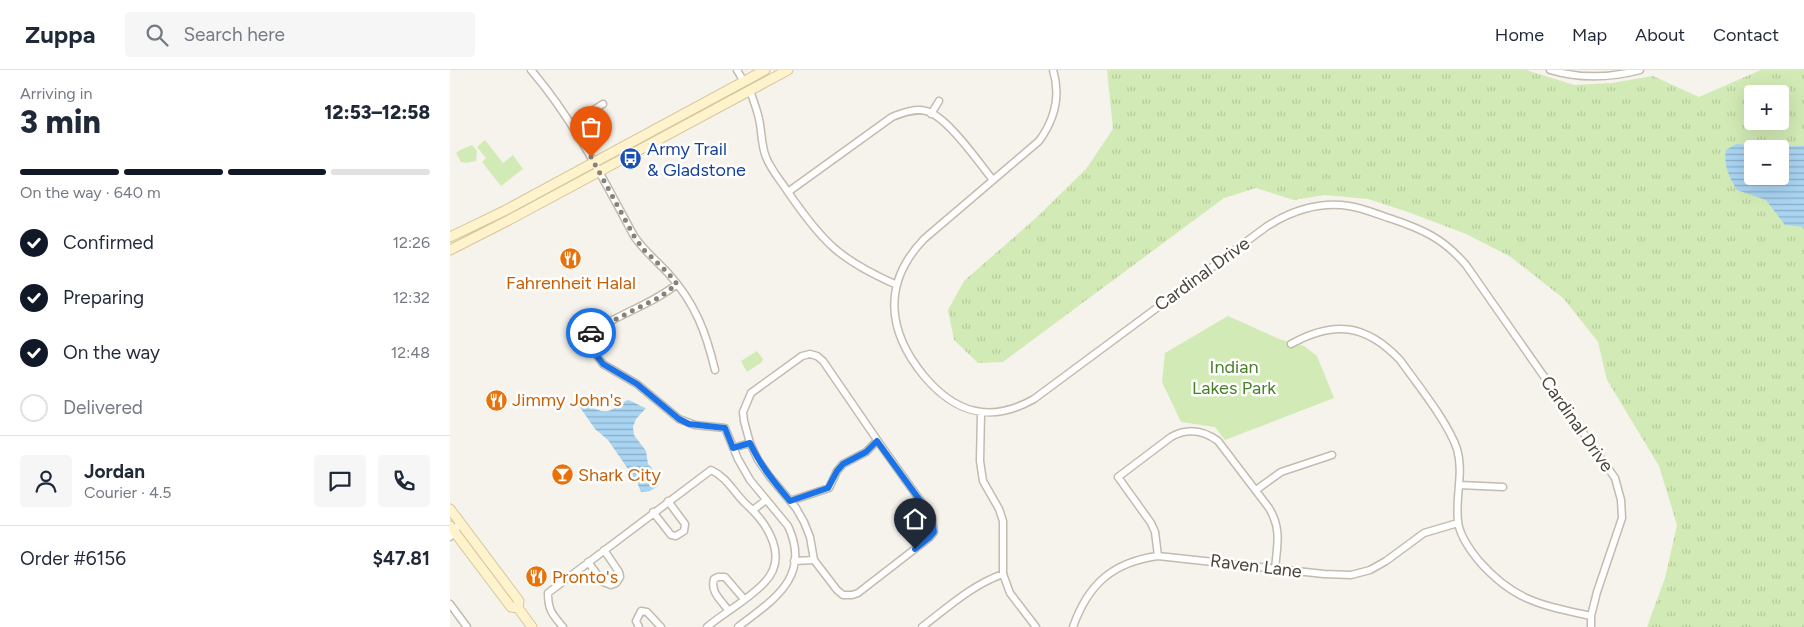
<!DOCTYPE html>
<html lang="en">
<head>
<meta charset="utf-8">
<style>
	body { margin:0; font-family:Figtree,sans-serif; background:#f6f6f7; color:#1f2937; height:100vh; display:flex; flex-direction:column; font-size:19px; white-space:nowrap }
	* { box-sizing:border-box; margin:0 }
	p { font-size:16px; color:#747a83 }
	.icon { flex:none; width:28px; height:28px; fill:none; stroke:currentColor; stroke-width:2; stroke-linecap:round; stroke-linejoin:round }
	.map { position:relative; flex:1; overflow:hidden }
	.side { display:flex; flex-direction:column; background:#fff; width:450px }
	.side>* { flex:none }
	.buttons { position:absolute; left:1294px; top:15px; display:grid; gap:10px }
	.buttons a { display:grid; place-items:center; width:45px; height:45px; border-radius:5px; background:#fff; box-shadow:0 5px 20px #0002; font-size:25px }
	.pin { position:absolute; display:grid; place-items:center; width:42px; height:42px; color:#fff; margin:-51px -21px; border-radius:50% 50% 50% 0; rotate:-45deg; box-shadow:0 0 5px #0007 }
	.pin .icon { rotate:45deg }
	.courier { position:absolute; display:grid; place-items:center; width:50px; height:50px; margin:-25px; border:4px solid #1a73e8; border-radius:50%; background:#fff; color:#222; box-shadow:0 1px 6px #0007 }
	.head em { font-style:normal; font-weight:800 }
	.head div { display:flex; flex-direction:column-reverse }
	.head { display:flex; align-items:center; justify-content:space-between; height:85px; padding:0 20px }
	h1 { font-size:32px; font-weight:800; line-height:38px }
	.bar { display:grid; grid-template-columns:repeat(4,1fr); gap:8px 5px; align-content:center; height:60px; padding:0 20px }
	.bar i { height:6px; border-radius:4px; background:#e0e1e3 }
	.bar .selected { background:#111827 }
	.bar p { grid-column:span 4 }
	.line { display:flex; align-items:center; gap:12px; padding:0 20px; border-top:1px solid #e0e1e3 }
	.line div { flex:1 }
	.round { display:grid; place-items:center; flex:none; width:52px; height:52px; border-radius:5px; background:#f6f6f7 }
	ol { padding:0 20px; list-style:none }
	li { display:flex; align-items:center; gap:15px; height:55px }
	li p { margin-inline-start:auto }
	li .icon { padding:5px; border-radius:50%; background:#111827; color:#fff; stroke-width:4 }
	li:last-child { color:#747a83 }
	li i { width:28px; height:28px; border:2px solid #e0e1e3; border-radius:50% }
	header { display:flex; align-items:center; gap:30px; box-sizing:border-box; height:70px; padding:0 25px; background:#fff; border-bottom:1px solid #e0e1e3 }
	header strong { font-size:24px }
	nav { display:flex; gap:28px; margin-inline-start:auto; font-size:18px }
	.search { width:350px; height:45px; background:#f6f6f7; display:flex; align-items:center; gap:12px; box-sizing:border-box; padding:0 18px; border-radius:5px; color:#747a83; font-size:19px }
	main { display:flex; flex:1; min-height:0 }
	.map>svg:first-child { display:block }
	.grass { fill:url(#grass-tufts); fill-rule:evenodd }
	.park { fill:#d2eab5 }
	.water { fill:url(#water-rules); fill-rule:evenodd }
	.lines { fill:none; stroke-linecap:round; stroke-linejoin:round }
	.minor-casing { stroke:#c2bbae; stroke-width:9 }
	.secondary-casing { stroke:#d6c79b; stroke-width:11 }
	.minor { stroke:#fff; stroke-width:6 }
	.secondary { stroke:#fff3cd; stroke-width:9 }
	.done { stroke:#878178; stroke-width:5; stroke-dasharray:0 9 }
	.route { stroke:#1a73e8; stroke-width:6 }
	.labels { text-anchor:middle; stroke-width:5; stroke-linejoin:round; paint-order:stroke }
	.transit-label { font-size:18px; fill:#164399; stroke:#fff; text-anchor:start }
	.street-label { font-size:18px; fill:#4b4439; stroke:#fff }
	.food-label { font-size:18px; fill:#c56008; stroke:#fff; text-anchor:start }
	.park-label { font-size:18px; fill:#4a7f2a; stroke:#fff }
</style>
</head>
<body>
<header>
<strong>Zuppa</strong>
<div class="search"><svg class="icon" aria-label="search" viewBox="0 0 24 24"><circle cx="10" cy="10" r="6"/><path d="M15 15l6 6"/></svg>Search here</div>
<nav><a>Home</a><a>Map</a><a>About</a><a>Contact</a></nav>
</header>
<main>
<section class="side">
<div class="head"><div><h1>3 min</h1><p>Arriving in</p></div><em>12:53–12:58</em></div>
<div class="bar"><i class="selected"></i><i class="selected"></i><i class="selected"></i><i></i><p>On the way · 640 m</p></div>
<ol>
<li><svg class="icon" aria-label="check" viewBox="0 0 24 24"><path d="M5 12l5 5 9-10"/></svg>Confirmed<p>12:26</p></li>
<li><svg class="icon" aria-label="check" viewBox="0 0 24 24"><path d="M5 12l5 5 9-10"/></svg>Preparing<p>12:32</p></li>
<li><svg class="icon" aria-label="check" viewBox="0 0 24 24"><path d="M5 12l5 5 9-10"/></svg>On the way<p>12:48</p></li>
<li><i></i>Delivered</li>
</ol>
<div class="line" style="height:90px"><a class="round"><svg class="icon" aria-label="person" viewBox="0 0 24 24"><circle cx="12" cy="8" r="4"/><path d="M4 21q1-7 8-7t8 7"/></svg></a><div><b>Jordan</b><p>Courier · 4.5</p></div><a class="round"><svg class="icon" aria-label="chat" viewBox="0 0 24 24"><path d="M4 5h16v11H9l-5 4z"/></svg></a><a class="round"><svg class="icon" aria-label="phone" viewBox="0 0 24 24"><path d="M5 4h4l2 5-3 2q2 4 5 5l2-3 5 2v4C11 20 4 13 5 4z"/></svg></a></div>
<div class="line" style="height:65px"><div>Order #6156</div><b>$47.81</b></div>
</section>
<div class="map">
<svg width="1354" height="557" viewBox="0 0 1354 557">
	<defs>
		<pattern id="grass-tufts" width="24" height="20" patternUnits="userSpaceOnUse" patternTransform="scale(1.25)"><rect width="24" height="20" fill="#d2eab5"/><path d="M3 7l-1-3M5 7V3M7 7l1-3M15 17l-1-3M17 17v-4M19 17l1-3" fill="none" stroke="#b6ca9c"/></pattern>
		<pattern id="water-rules" width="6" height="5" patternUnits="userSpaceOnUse" patternTransform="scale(1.25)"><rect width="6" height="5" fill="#a9d4f2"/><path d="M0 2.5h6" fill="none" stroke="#8caec5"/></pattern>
	</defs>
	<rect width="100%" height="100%" fill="#f6f3ec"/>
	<path class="grass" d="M657,0H1076L1124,15L1162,13L1203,6L1249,27L1311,0H1354V557H1197L1215,508L1227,455L1209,396L1157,310L1148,272L1114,229L1061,187L1016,164L958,142L918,129L875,125L844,130L806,118L774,128L553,292L528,293L504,270L498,240L514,211L587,147L636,99L663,59ZM1302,24H1330V51H1302ZM1302,79H1330V106H1302Z"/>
	<path class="park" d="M35,70L53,93L63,85L73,99L51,116L32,92L36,88L27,77Z
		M22,75L27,81L26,91L16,93L11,92L6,83L10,80Z
		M778,246L829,269L854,276L867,286L884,328L775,370L765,357L731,352L712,312L715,283Z
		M307,281L313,289L312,292L297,302L291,291Z"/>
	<path class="water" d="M1286,74L1321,77L1354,76V157L1335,155L1316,130L1287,120C1280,108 1273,95 1276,80ZM1302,79H1330V106H1302Z
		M178,330C185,332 189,336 196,338L186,349L183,357L184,365L196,381L198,394L210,407L208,416L200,421L191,422L187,412L158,370L145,359L127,333C140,334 150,345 161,340C167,338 170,333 178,330Z"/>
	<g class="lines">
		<defs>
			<path id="minor" d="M81,0C124,50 153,109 184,166C194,181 207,191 218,203C245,233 256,262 265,300
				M287,0L294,12
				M603,0C611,26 605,49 589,71L474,169C432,213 437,261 474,306C505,343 540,354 584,329L816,157C840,141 870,131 899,136C913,138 926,144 939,148C972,159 993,168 1016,195L1165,408L1171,430L1172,448L1147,522L1141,546V557
				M1100,0C1130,9 1160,8 1190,0
				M300,20C303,30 307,39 309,49C312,62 311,75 316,87C321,100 331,111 338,122C373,173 390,190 447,215
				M481,44L489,31
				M122,53L153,34
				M338,122L442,47C452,43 465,38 476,41C497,46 529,93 543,110
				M227,214C199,237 162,245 134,269L153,294L187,314L229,349L245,355L275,358L288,389L300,410L338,456C362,507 323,530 288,557
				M841,274C884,250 916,254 950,290C967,314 998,352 1007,379C1014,403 1005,427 1008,451C1009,465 1020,480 1029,491C1064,531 1091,535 1141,546
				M360,284L367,286L373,291L432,377L482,447L484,462L479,468L408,523L402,525H393L387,520L364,490L360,467L354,452L346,438L320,407L308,390L300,373L294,351L293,342L301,323L352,286Z
				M531,343L530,391L533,411L549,439L553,451V504L560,523L586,557
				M283,378L300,373
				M1009,415L1053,417
				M806,420L831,402L882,385
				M340,431L379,418L387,401L393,394L416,382L427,371
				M303,440L316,430
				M203,442L221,465L226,466L234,461L235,454L218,431
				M0,467L10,453
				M708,486L705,462L701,453L668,407L721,367C737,358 753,360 768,371L819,438C832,459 827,476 825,499
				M344,491L364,490
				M138,492L153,512L161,515L166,513L170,507L169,502L154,480
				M0,534L17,557
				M278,540C271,530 260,522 264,509L268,507H275L294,529
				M113,557C102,544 98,540 98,523L261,400C277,407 284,423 296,434C317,453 340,487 314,513C298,530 275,542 257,557
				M189,557L186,551L191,541L197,542L211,557
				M472,557C498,537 522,515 553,504
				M623,557C638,514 663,492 708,486L874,504L901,505L920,500L936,491L974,463L1008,453"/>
			<path id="secondary" d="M0,167L54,141L315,0
				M0,180L59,150L338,0
				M0,439L69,531L68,538
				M0,456L61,537L68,538L82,557"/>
		</defs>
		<use href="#minor" class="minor-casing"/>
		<use href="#secondary" class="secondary-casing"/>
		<use href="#minor" class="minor"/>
		<use href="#secondary" class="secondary"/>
	</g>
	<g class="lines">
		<path class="done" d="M141,87L184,166L193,179L218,203L227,214L210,227L148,258L141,263"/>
		<path class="route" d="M141,263L134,269L153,294L187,314L229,349L239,354L275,358L283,378L300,373C310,395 324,412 340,431L378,418L387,401L393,394L416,382L427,371L482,447L484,462L479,468L465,479"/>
	</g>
	<defs>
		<symbol id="bus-disc" viewBox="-11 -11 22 22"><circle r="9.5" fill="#1a4fb4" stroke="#fff"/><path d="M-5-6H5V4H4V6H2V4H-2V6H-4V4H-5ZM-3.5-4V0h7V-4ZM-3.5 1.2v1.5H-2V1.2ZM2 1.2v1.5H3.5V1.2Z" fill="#fff"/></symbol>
		<symbol id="restaurant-disc" viewBox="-11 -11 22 22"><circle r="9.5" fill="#e8710a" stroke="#fff"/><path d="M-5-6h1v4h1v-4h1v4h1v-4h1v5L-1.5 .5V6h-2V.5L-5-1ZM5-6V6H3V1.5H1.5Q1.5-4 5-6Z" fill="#fff"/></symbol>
		<symbol id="bar-disc" viewBox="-11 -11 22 22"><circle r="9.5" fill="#e8710a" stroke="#fff"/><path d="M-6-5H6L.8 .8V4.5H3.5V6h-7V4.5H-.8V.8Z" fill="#fff"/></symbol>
	</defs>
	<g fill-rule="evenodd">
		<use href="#bus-disc" x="168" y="76" width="25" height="25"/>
		<use href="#restaurant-disc" x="108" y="176" width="25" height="25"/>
		<use href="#restaurant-disc" x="34" y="318" width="25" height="25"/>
		<use href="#bar-disc" x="100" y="392" width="25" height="25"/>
		<use href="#restaurant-disc" x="74" y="494" width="25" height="25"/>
	</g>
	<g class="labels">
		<g class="transit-label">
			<text x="197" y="85">Army Trail<tspan x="197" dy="21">&amp; Gladstone</tspan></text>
		</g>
		<g class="street-label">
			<text transform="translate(752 204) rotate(-36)" y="6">Cardinal Drive</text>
			<text transform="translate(1127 354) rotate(55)" y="6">Cardinal Drive</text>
			<text transform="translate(806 496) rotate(7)" y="6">Raven Lane</text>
		</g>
		<g class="food-label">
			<text x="121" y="219" text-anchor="middle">Fahrenheit Halal</text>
			<text x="62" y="336">Jimmy John's</text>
			<text x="128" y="411">Shark City</text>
			<text x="102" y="513">Pronto's</text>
		</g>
		<g class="park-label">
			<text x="784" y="303">Indian<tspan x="784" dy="21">Lakes Park</tspan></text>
		</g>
	</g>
</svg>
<div class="buttons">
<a>+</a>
<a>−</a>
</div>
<div class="pin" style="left:141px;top:87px;background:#ea580c"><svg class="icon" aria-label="bag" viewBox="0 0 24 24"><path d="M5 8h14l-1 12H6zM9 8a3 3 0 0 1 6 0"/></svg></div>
<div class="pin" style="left:465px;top:479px;background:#1f2937"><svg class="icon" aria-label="home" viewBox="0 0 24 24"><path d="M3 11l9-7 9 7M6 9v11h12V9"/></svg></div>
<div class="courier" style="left:141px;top:263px"><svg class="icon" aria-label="car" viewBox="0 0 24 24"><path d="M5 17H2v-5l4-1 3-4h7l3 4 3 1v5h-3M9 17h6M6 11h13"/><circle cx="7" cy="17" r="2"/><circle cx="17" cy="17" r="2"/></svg></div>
</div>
</main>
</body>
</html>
